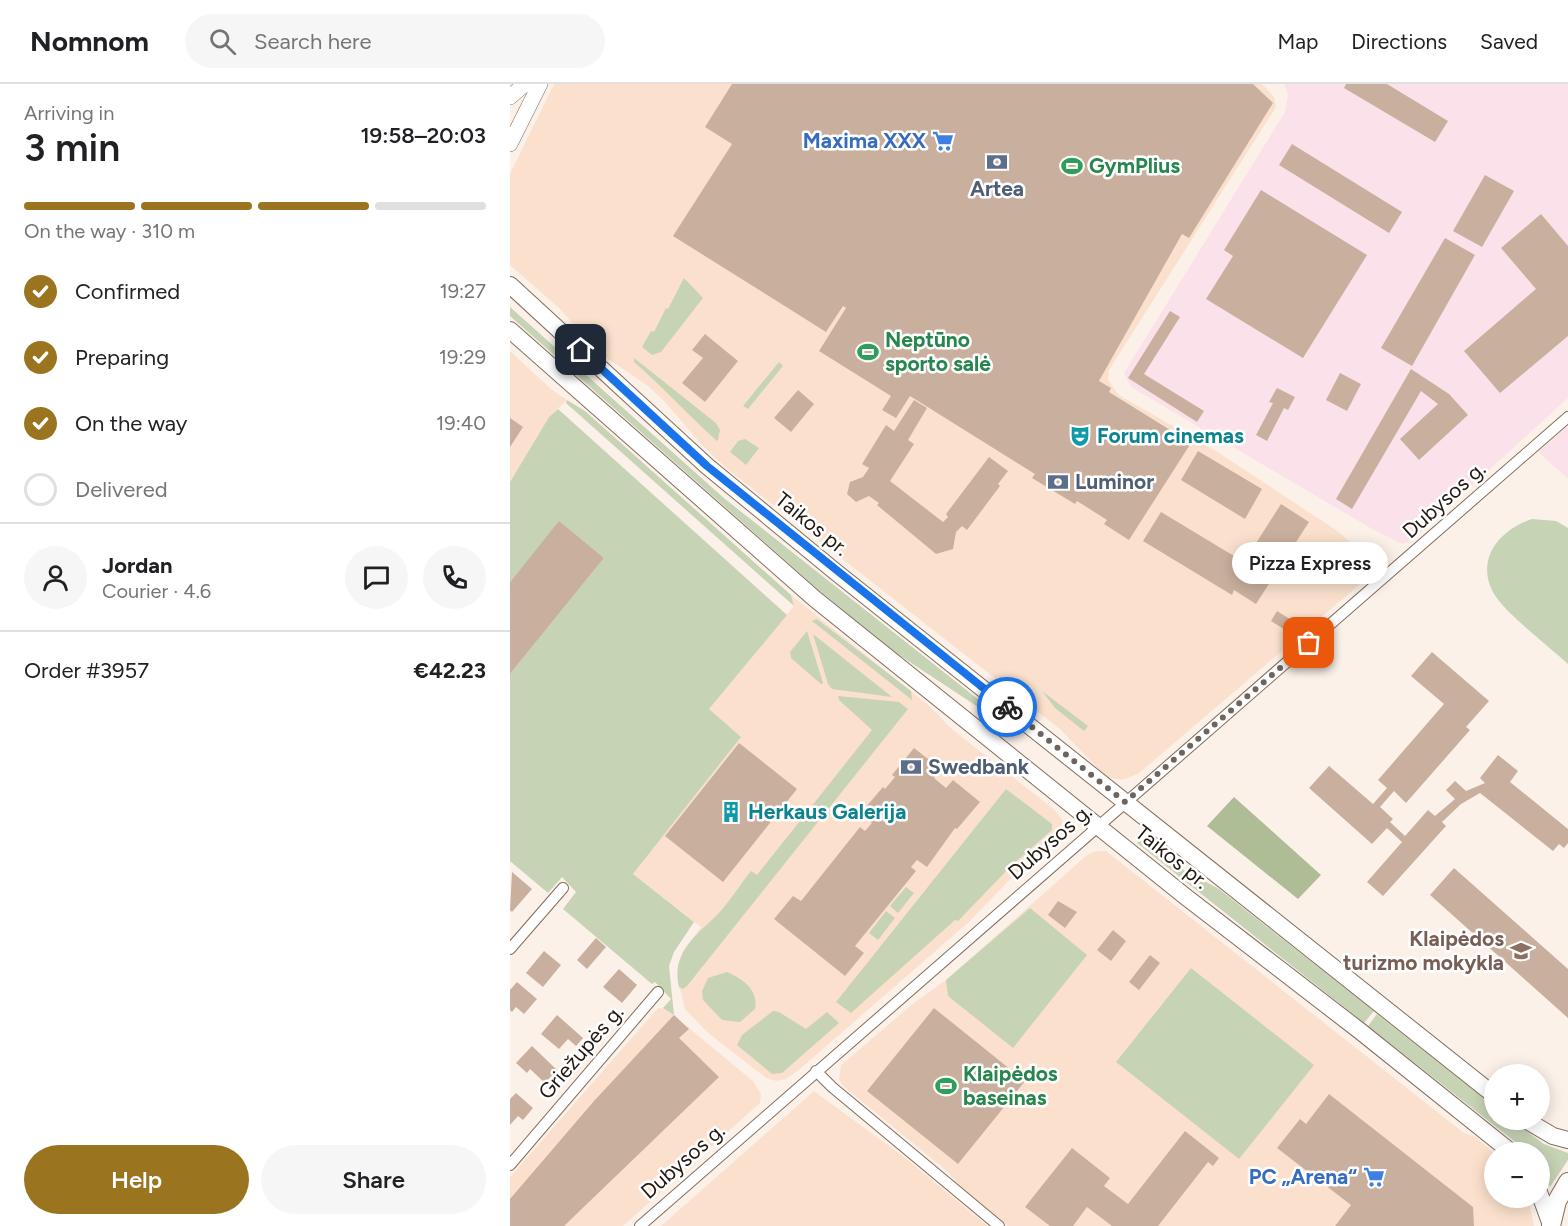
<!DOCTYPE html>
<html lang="en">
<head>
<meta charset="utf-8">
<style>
	body { margin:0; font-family:Figtree,sans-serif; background:#f6f6f6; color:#202124; height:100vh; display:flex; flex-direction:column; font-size:22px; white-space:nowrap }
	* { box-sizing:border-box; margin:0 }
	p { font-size:20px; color:#757577 }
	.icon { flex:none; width:33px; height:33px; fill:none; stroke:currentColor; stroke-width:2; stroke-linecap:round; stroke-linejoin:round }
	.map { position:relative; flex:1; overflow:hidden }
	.details { display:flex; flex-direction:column; background:#fff; width:510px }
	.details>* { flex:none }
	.tools { position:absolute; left:974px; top:980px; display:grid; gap:12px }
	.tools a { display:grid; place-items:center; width:66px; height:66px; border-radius:50%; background:#fff; box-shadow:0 3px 15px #0003; font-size:30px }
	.pin { position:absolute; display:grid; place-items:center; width:51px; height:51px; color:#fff; margin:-26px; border-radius:12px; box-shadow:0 3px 9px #0006 }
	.courier { position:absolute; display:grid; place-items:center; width:60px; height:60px; margin:-30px; border:4px solid #1a73e8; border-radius:50%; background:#fff; color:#222; box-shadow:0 2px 8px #0007 }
	.bubble { position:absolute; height:42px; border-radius:21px; background:#fff; box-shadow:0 3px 15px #0003; font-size:20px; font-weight:600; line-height:42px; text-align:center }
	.overview em { font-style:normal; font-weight:600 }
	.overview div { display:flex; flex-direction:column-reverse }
	.overview { display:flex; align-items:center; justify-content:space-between; height:102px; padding:0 24px }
	h1 { font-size:39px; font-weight:600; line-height:45px }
	.bar { display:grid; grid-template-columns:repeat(4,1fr); gap:9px 6px; align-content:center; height:72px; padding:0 24px }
	.bar i { height:8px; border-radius:4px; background:#e0e0e0 }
	.bar .current { background:#9b7420 }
	.bar p { grid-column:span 4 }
	.line { display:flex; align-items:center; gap:15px; padding:0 24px; border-top:2px solid #e0e0e0 }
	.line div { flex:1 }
	.round { display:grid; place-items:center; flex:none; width:63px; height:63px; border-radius:32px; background:#f6f6f6 }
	ol { padding:0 24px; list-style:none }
	li { display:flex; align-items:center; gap:18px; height:66px }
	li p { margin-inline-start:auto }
	li .icon { padding:6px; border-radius:50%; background:#9b7420; color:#fff; stroke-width:4 }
	li:last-child { color:#757577 }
	li i { width:33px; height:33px; border:3px solid #e0e0e0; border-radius:50% }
	.action { display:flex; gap:12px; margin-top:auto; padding:12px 24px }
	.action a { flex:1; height:69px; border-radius:36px; background:#9b7420; color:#fff; font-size:24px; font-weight:600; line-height:69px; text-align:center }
	.action a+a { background:#f6f6f6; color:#202124 }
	header { display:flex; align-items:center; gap:36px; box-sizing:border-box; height:84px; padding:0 30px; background:#fff; border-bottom:2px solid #e0e0e0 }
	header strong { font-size:28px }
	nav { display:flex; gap:33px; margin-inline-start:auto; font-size:21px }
	.search { width:420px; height:54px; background:#f6f6f6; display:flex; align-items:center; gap:15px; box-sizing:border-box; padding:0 21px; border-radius:33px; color:#757577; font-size:22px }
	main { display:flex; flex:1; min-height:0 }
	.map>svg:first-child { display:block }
	.built { fill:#fbe1cd }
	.industrial { fill:#fbe1e9 }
	.green { fill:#c7d3b5 }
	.forest { fill:#aebd96 }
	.building { fill:#c9b09e }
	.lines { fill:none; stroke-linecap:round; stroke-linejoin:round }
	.minor-casing { stroke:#836d5c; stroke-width:12 }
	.secondary-casing { stroke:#836d5c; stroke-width:16 }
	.primary-casing { stroke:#836d5c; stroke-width:18 }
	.trunk-casing { stroke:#836d5c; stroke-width:20 }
	.minor { stroke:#fff; stroke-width:10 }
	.secondary { stroke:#fff; stroke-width:15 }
	.primary { stroke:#fff; stroke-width:16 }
	.trunk { stroke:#fff; stroke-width:18 }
	.done { stroke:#6d645d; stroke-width:6; stroke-dasharray:0 10.8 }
	.route { stroke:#1a73e8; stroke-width:8 }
	.labels { text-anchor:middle; stroke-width:5; stroke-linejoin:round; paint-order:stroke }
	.shop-label { font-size:21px; font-weight:bold; fill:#366cbe; stroke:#fff; text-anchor:end }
	.leisure-label { font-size:21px; font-weight:bold; fill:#27864d; stroke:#fff; text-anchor:start }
	.service-label { font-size:21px; font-weight:bold; fill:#4e5e75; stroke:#fff; text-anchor:start }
	.culture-label { font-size:21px; font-weight:bold; fill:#0d838f; stroke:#fff; text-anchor:start }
	.street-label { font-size:21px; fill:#211811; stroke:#fff }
	.education-label { font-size:21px; font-weight:bold; fill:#785e54; stroke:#fff; text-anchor:end }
</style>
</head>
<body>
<header>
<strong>Nomnom</strong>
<div class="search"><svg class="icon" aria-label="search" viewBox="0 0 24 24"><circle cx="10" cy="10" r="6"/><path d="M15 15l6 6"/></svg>Search here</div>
<nav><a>Map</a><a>Directions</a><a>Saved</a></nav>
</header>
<main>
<section class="details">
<div class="overview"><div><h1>3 min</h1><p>Arriving in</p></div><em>19:58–20:03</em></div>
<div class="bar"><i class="current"></i><i class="current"></i><i class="current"></i><i></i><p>On the way · 310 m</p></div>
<ol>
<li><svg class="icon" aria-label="check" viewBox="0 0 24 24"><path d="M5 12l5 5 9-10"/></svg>Confirmed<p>19:27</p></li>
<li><svg class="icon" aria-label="check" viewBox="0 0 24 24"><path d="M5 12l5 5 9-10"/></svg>Preparing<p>19:29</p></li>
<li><svg class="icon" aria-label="check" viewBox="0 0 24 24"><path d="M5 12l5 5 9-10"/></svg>On the way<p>19:40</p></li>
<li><i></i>Delivered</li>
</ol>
<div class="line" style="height:108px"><a class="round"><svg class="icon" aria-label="person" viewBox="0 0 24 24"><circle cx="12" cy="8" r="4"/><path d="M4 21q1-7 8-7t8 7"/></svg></a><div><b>Jordan</b><p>Courier · 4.6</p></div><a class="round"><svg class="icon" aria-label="chat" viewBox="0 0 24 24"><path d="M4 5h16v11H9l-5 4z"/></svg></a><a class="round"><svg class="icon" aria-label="phone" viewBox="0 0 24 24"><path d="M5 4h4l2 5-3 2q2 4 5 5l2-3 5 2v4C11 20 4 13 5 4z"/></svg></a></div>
<div class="line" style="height:78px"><div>Order #3957</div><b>€42.23</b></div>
<div class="action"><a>Help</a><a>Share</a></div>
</section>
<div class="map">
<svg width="1058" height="1142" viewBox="0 0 1058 1142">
	<rect width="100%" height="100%" fill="#fbf1e9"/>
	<path class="built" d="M44,0H752L764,13L766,23L599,286L598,296L609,311L706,367L826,446L855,471L859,486L856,495L628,690L612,696L596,693L551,646L216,384L191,360L155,318L138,302L88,268L50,225L0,181V90Z
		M0,267L41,305L57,316L39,333L0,398Z
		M281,511L417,620L443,646L545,726L553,737L548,751L510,785L460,837L290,985L276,995L266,997L256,994L197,948L175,925L168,897L169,882L173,867L191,843L123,790L230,653L198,626L284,522Z
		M586,767H596L954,1049L966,1053L984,1069V1113H1018L1024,1142H498L454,1108L438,1088L332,1001L329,995L331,981L405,918L436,896L577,771Z
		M148,924L156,925L243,997L251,1010L250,1019L113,1142H0V1093Z
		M304,1007L394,1073L478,1142H151Z"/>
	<path class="industrial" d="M774,0H1058V314L902,456L892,460L864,446L621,303L614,289L775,28L778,11Z
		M1058,342V395L1028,368Z"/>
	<path class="green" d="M174,194L193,214L151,268L142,271L132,263L141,247L144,248L156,224L158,225Z
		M0,223L215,415L507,646L506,648L383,567L311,508L0,232Z
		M124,274L206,339L210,346L208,356L207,357C178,331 153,303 124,278Z
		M269,278L273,282L238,325L233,322Z
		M57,316L75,327L281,511L284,522L56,319Z
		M48,325L277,531L199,625L231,653L123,790L184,838L164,868L159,882L164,931L153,924L161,915L145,898L142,900L53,825L66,808L52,793L38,809L0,777V590L94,474L49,438L0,498V398L39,333Z
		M235,355L249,364L236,381L220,368L228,357Z
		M1022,435L1046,437L1058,444V580C1040,563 999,532 986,513C963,478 988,446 1022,435Z
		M307,535L401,607L402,616L302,537Z
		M297,547L313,599L311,600L281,574L280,568Z
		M303,550L382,613L322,605L318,600Z
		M532,607L578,642L574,647L545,624Z
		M328,612L389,618L398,625L177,902L173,905L169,903C161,870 185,852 206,832C219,819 229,802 241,787L247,791L362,646L329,616Z
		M496,705L542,740V746L502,781L448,837L445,836L341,929L326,918Z
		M632,753L672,785L709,805L864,927L854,939L627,759Z
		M396,803L404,809L388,829L380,822Z
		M520,824L577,871L503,964L438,912L436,896Z
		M376,827L385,834L368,856L359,849Z
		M681,884L804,981L729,1075L606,978Z
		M217,888C233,895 249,906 245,925L230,938L212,936L193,916L192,907L198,894Z
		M263,927L269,928L296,945L317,928L329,939L272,989L262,990L227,961L232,951Z
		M867,930L984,1022V1035H1000L1034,1060L1058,1069V1076L1040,1103L1029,1080V1068H1018L858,942Z"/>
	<path class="forest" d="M724,713L811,791L788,815L697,742Z"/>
	<path class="building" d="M222,0H743L763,19L679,154L672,150L589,297L601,304L599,308L681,359L619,456L594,440L597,436L567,417L565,420L522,394L525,390L400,312L386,334L372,326L381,312L309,267L336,224L333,222L316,248L163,152L222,60L195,43Z
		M836,0H877L938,37L925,58L834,4Z
		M782,60L892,128L879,149L769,81Z
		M975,91L1004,107L972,163L943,147Z
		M751,106L857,171L793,274L696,215L723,172L714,166Z
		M1031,130L1058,162V252L990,309L954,267L1026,205L991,164Z
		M935,154L965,171L902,282L871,264Z
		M660,227L670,233L634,290L694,327L687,338L618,294Z
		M195,250L228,277L195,318L172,299L193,274L182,266Z
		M901,285L939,310L958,331L909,376L890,355L928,320L911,307L842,425L826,415Z
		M830,289L851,300L837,327L816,316Z
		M767,304L785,313L778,326L774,324L757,357L746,351L763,319L759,318Z
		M288,306L304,320L281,348L264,334Z
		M404,316L417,324L398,356L404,360L380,397L433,438L438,433L436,430L479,373L498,387L488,400L490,402L457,446L452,442L446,448L443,465L426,470L367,421L369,419L359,412L346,418L337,410L340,398L353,393L359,384L352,380L376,341L384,347Z
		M0,334L13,343L0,363Z
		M688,367L752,405L735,435L671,396Z
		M771,420L799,438L746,520L724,506L722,511L633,457L651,428L734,478Z
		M49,437L94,474L0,590V498Z
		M767,527L783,537L777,547L761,537Z
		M922,568L979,617L956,643L960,646L896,719L884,707L870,723L883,735L880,738L895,752L918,726L925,732L945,715L936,706L945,697L956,707L975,699L970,694L988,671L1008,687L1000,698L1058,745V759L1054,764L1049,760L1043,767L970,709L951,720L932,738L936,742L873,812L857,798L892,758L877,744L862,760L799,704L819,682L863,720L877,704L868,696L934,620L901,592Z
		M229,659L287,705L213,798L155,752Z
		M404,664L431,685L424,694L436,704L443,696L470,718L447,745L445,744L417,783L407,776L401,783L406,787L345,862L354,869L335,892L264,835L283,812L291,817L350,743L355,747L362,739L350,730L373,703L375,705L385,693L382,691Z
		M944,784L1058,885V934L920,811Z
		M2,788L22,805L2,828L0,826Z
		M548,817L567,828L555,844L538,831Z
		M603,846L616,857L601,877L587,866Z
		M86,854L96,863L77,885L67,876Z
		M34,867L51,881L33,903L16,889Z
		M640,871L650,879L629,906L619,898Z
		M109,885L127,901L112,919L93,903Z
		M7,898L27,915L14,930L6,923L2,928L0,926V906Z
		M424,924L515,997L448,1080L357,1007Z
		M47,931L73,954L66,962L58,955L49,965L31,950Z
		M164,931L179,945L169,954L209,993L54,1142H0V1115L84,1017Z
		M22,962L47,986L35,999L20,985L17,989L6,979Z
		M6,1009L23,1024L13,1036L8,1032L0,1041V1015Z
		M819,1010L963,1123L964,1142H825L841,1121L767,1064L790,1035L796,1040Z
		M675,1047L709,1074L703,1082L698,1078L648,1142H602L577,1123L563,1142H540L515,1123L562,1064L600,1094L594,1102L618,1120Z"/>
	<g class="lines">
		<defs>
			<path id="minor" d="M0,865L53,804
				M306,987L322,1003L489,1142
				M0,1081L148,908
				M130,1142L1058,333"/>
			<path id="secondary" d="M0,13L15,0
				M0,60L30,0"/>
			<path id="primary" d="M0,201L197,382L327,489L984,1011
				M0,246L305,515L676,813L850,947L1001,1068
				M1014,1035L1043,1052L1058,1056
				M1029,1108L1041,1141"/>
			<path id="trunk" d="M1041,1142L1047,1117L1058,1098"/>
		</defs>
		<use href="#minor" class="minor-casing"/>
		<use href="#secondary" class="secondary-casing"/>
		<use href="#primary" class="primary-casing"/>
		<use href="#trunk" class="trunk-casing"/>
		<use href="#minor" class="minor"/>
		<use href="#secondary" class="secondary"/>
		<use href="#primary" class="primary"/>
		<use href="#trunk" class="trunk"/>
	</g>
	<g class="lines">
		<path class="done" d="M497,623L615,718L799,559"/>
		<path class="route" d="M71,266L197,382L497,623"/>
	</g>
	<defs>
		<symbol id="supermarket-bare" viewBox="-9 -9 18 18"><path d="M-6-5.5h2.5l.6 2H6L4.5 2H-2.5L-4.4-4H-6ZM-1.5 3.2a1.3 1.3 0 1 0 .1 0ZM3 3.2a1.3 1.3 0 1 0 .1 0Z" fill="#3f7fe0" stroke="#fff" stroke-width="2.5" paint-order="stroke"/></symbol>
		<symbol id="bank-bare" viewBox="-9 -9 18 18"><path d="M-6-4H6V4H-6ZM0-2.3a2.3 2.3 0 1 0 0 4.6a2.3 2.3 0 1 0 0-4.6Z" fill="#5c6f8a" stroke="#fff" stroke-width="2.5" paint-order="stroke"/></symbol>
		<symbol id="stadium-bare" viewBox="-9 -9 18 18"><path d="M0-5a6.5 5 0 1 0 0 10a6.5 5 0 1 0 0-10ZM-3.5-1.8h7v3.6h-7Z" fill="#2e9e5b" stroke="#fff" stroke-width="2.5" paint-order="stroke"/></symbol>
		<symbol id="theatre-bare" viewBox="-9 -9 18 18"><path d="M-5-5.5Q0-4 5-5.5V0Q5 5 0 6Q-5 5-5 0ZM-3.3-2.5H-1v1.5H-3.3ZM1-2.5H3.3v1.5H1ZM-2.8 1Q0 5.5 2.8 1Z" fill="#0f9aa8" stroke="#fff" stroke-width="2.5" paint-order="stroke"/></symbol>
		<symbol id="building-bare" viewBox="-9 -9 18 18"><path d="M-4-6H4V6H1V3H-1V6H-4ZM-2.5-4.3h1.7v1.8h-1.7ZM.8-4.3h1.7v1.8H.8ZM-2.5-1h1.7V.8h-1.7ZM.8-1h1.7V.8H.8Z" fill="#0f9aa8" stroke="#fff" stroke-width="2.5" paint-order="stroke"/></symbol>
		<symbol id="school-bare" viewBox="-9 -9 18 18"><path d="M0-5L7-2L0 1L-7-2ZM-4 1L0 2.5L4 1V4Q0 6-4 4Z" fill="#8d6e63" stroke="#fff" stroke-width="2.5" paint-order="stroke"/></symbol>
	</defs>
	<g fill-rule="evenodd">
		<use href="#supermarket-bare" x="418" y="42" width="30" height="30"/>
		<use href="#bank-bare" x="472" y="63" width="30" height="30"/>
		<use href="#stadium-bare" x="547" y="67" width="30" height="30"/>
		<use href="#stadium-bare" x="343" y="253" width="30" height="30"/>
		<use href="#theatre-bare" x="555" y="337" width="30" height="30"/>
		<use href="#bank-bare" x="533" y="383" width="30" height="30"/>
		<use href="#bank-bare" x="386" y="668" width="30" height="30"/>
		<use href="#building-bare" x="206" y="713" width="30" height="30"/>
		<use href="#school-bare" x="996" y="852" width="30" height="30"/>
		<use href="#stadium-bare" x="421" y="987" width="30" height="30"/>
		<use href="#supermarket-bare" x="849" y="1078" width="30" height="30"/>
	</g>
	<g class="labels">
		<g class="shop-label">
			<text x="416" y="64">Maxima XXX</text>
			<text x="847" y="1100">PC „Arena“</text>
		</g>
		<g class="leisure-label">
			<text x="579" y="89">GymPlius</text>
			<text x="375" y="263">Neptūno<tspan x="375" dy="24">sporto salė</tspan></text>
			<text x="453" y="997">Klaipėdos<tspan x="453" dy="24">baseinas</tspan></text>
		</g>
		<g class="service-label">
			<text x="487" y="112" text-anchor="middle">Artea</text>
			<text x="565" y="405">Luminor</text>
			<text x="418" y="690">Swedbank</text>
		</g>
		<g class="culture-label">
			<text x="587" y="359">Forum cinemas</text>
			<text x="238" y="735">Herkaus Galerija</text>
		</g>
		<g class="street-label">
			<text transform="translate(934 416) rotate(-42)" y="7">Dubysos g.</text>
			<text transform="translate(302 440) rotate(39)" y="7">Taikos pr.</text>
			<text transform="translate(540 758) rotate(-41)" y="7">Dubysos g.</text>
			<text transform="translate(662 773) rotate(39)" y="7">Taikos pr.</text>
			<text transform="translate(71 968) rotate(-49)" y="7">Griežupės g.</text>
			<text transform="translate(173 1077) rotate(-41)" y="7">Dubysos g.</text>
		</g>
		<g class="education-label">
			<text x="994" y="862">Klaipėdos<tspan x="994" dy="24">turizmo mokykla</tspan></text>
		</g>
	</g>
</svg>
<div class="tools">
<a>+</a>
<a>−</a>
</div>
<div class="pin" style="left:799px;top:559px;background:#ea580c"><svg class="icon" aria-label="bag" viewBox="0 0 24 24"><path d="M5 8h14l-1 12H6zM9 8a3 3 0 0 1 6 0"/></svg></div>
<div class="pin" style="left:71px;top:266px;background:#1f2937"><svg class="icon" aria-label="home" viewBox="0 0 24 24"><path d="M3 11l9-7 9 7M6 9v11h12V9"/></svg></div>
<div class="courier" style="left:497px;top:623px"><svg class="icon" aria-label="bike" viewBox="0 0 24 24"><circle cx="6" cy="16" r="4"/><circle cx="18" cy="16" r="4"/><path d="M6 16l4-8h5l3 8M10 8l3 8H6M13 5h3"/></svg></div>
<div class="bubble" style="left:722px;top:458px;width:156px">Pizza Express</div>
</div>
</main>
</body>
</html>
